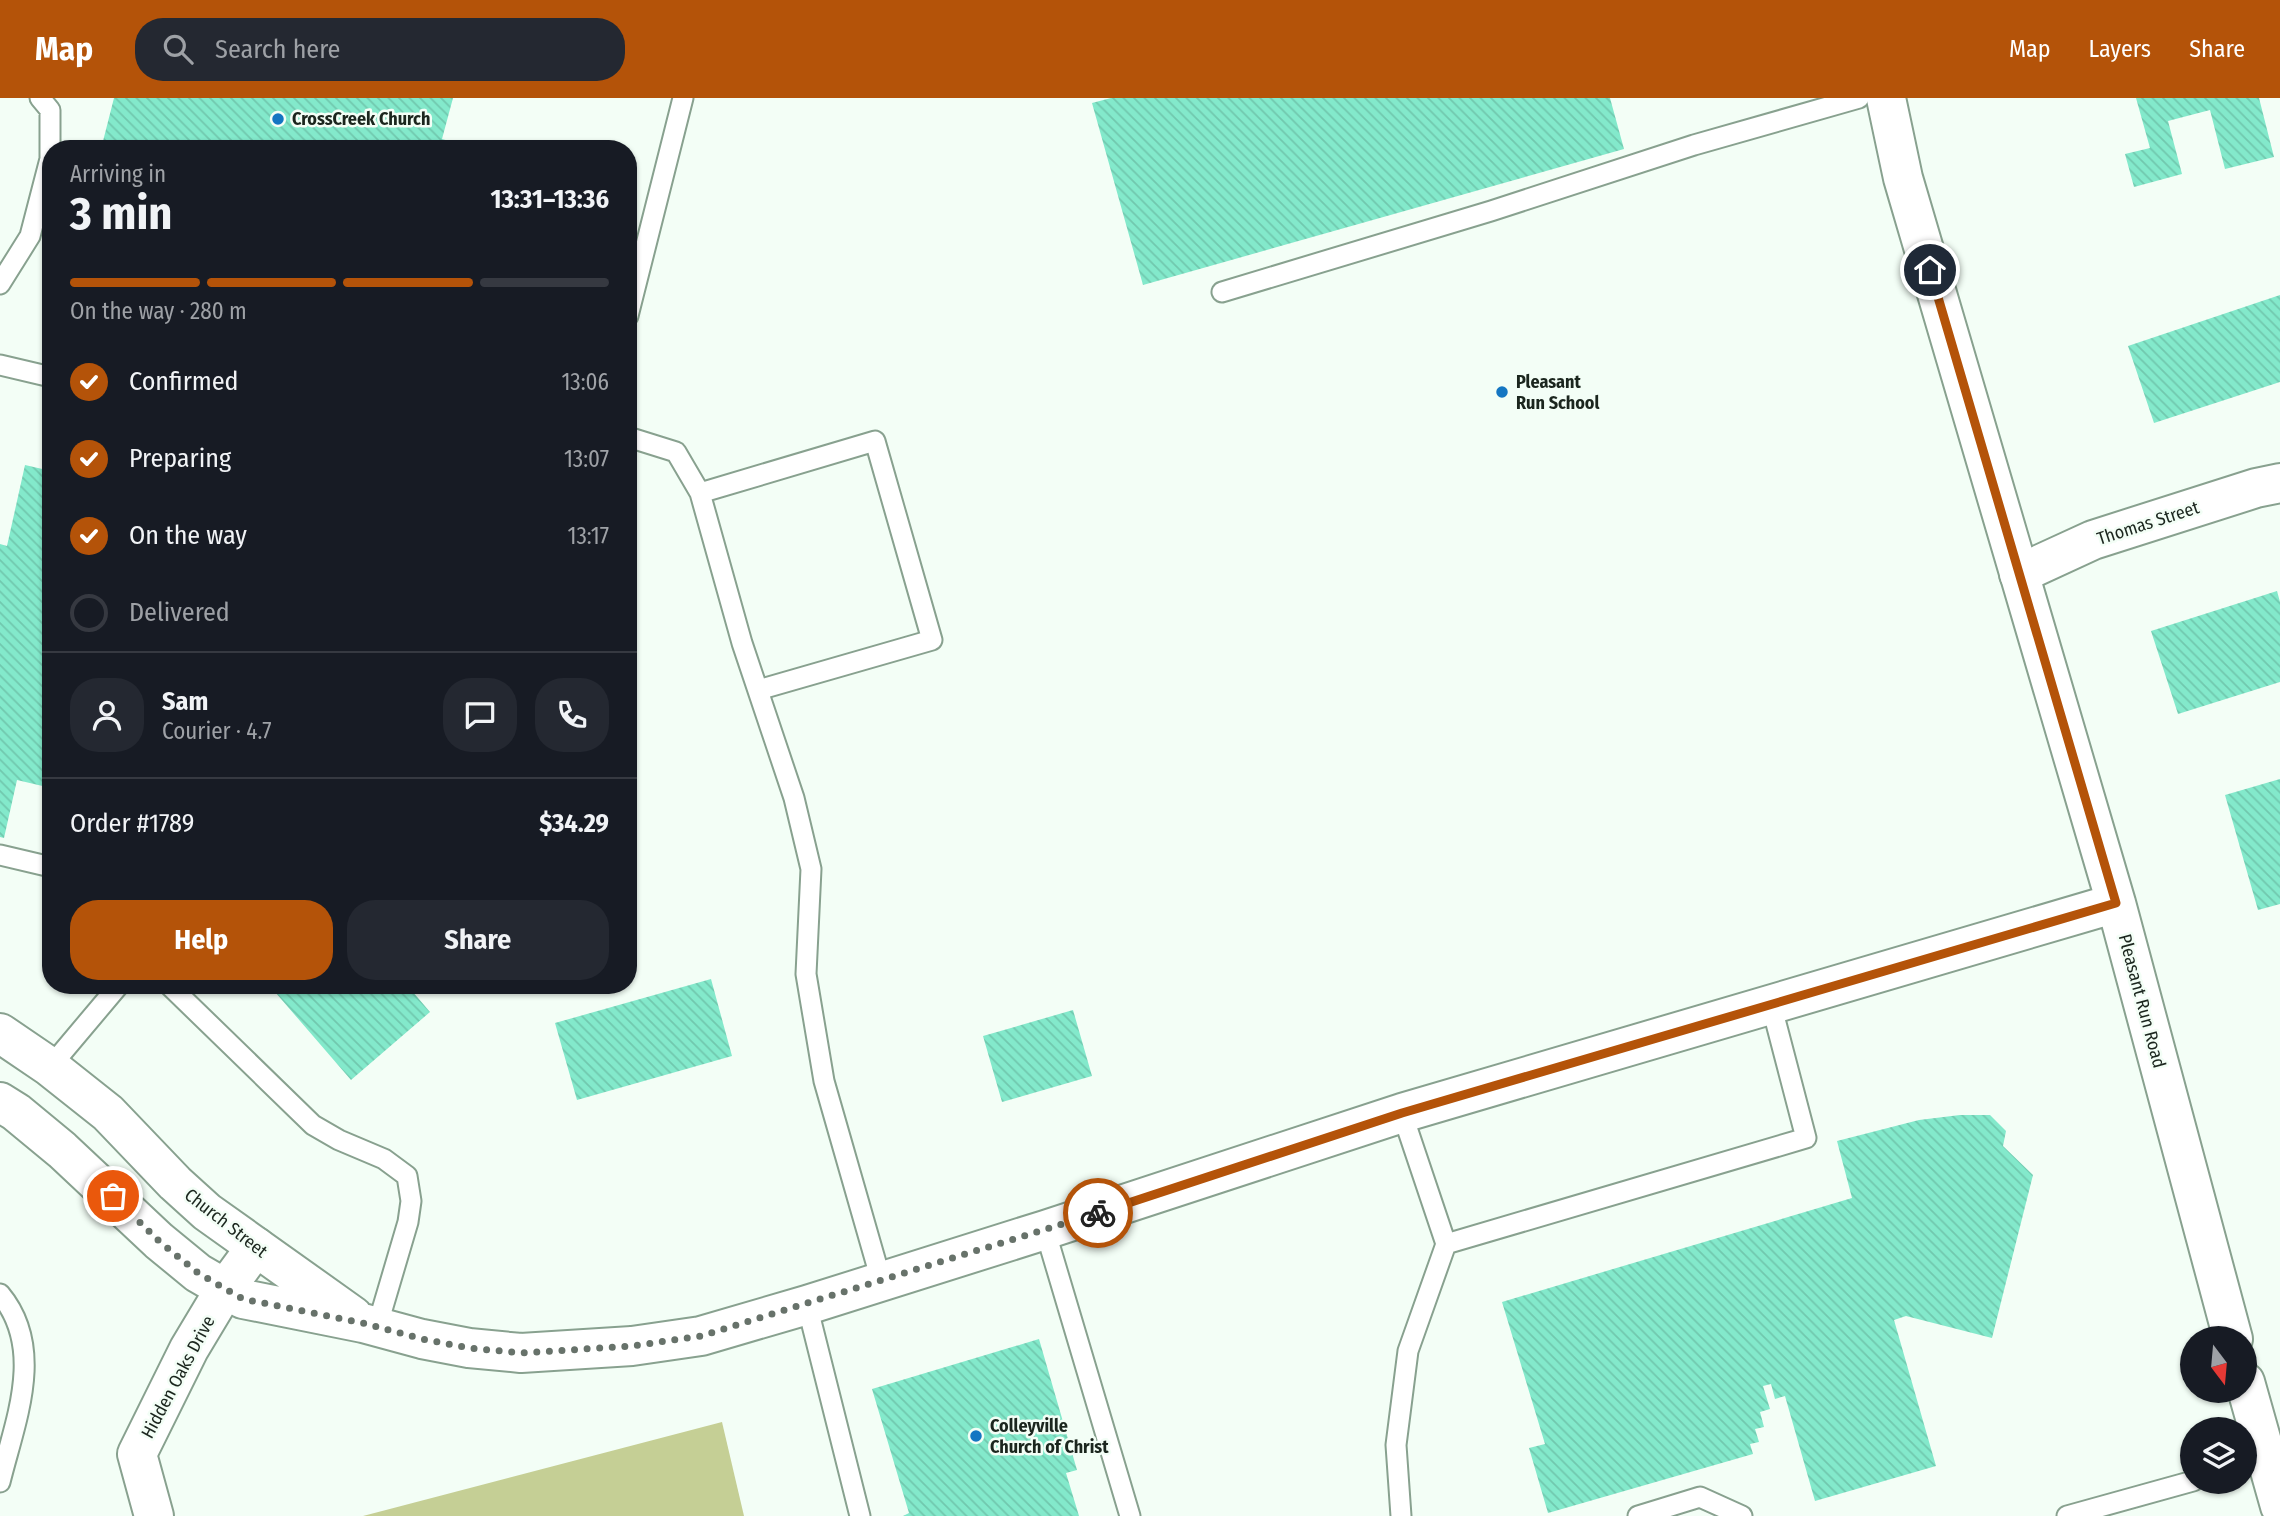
<!DOCTYPE html>
<html lang="en">
<head>
<meta charset="utf-8">
<style>
	body { margin:0; font-family:"Fira Sans Condensed",sans-serif; background:#242831; color:#f1f3f6; height:100vh; display:flex; flex-direction:column; font-size:26px; white-space:nowrap }
	* { box-sizing:border-box; margin:0 }
	p { font-size:23px; color:#9ea1a6 }
	.icon { flex:none; width:38px; height:38px; fill:none; stroke:currentColor; stroke-width:2; stroke-linecap:round; stroke-linejoin:round }
	.map { position:relative; flex:1; overflow:hidden }
	.panel { position:absolute; left:42px; top:42px; width:595px; height:854px; display:flex; flex-direction:column; background:#171b24; border-radius:28px; box-shadow:0 2px 5px #0004 }
	.panel>* { flex:none }
	.needle { width:46px; rotate:164deg }
	.controls { position:absolute; left:2180px; top:1228px; display:grid; gap:14px }
	.controls a { display:grid; place-items:center; width:77px; height:77px; border-radius:50%; background:#171b24; box-shadow:0 2px 5px #0004; font-size:35px }
	.pin { position:absolute; display:grid; place-items:center; width:60px; height:60px; color:#fff; margin:-30px; border:4px solid #fff; border-radius:50%; box-shadow:0 2px 7px #0007 }
	.courier { position:absolute; display:grid; place-items:center; width:70px; height:70px; margin:-35px; border:5px solid #b45309; border-radius:50%; background:#fff; color:#222; box-shadow:0 2px 9px #0007 }
	.headline em { font-style:normal; font-weight:700 }
	.headline div { display:flex; flex-direction:column-reverse }
	.headline { display:flex; align-items:center; justify-content:space-between; height:119px; padding:0 28px }
	h1 { font-size:46px; font-weight:700; line-height:52px }
	.bar { display:grid; grid-template-columns:repeat(4,1fr); gap:10px 7px; align-content:center; height:84px; padding:0 28px }
	.bar i { height:9px; border-radius:5px; background:#363941 }
	.bar .selected { background:#b45309 }
	.bar p { grid-column:span 4 }
	.line { display:flex; align-items:center; gap:18px; padding:0 28px; border-top:2px solid #363941 }
	.line div { flex:1 }
	.round { display:grid; place-items:center; flex:none; width:74px; height:74px; border-radius:28px; background:#242831 }
	ol { padding:0 28px; list-style:none }
	li { display:flex; align-items:center; gap:21px; height:77px }
	li p { margin-inline-start:auto }
	li .icon { padding:7px; border-radius:50%; background:#b45309; color:#fff; stroke-width:4 }
	li:last-child { color:#9ea1a6 }
	li i { width:38px; height:38px; border:4px solid #363941; border-radius:50% }
	.primary-button { display:flex; gap:14px; margin-top:auto; padding:14px 28px }
	.primary-button a { flex:1; height:80px; border-radius:28px; background:#b45309; color:#fff; font-size:28px; font-weight:700; line-height:80px; text-align:center }
	.primary-button a+a { background:#242831; color:#f1f3f6 }
	header { display:flex; align-items:center; gap:42px; box-sizing:border-box; height:98px; padding:0 35px; background:#b45309; color:#fff }
	header strong { font-size:33px }
	nav { display:flex; gap:38px; margin-inline-start:auto; font-size:24px }
	.search { width:490px; height:63px; background:#242831; display:flex; align-items:center; gap:18px; box-sizing:border-box; padding:0 24px; border-radius:28px; color:#9ea1a6; font-size:26px }
	.map>svg:first-child { display:block }
	.pitch { fill:#c5cf95 }
	.building { fill:url(#building-back-hatch) }
	.lines { fill:none; stroke-linecap:round; stroke-linejoin:round }
	.service-casing { stroke:#88a18f; stroke-width:23 }
	.minor-casing { stroke:#88a18f; stroke-width:42 }
	.tertiary-casing { stroke:#88a18f; stroke-width:42 }
	.service { stroke:#fff; stroke-width:19 }
	.minor { stroke:#fff; stroke-width:38 }
	.tertiary { stroke:#fff; stroke-width:38 }
	.done { stroke:#67726a; stroke-width:7; stroke-dasharray:0 12.6 }
	.route { stroke:#b45309; stroke-width:9 }
	.poi-dot { fill:#1476c2; stroke:#f3fef6; stroke-width:2.5 }
	.labels { text-anchor:middle; stroke-width:5; stroke-linejoin:round; paint-order:stroke }
	.poi-label { font-size:18px; font-weight:bold; fill:#1b261e; stroke:#f3fef6; text-anchor:start }
	.street-label { font-size:18px; fill:#1b261e; stroke:#f3fef6 }
</style>
</head>
<body>
<header>
<strong>Map</strong>
<div class="search"><svg class="icon" aria-label="search" viewBox="0 0 24 24"><circle cx="10" cy="10" r="6"/><path d="M15 15l6 6"/></svg>Search here</div>
<nav><a>Map</a><a>Layers</a><a>Share</a></nav>
</header>
<div class="map">
<svg width="2280" height="1418" viewBox="0 0 2280 1418">
	<defs>
		<pattern id="building-back-hatch" width="6" height="6" patternUnits="userSpaceOnUse" patternTransform="scale(1.75)"><rect width="6" height="6" fill="#83e9cb"/><path d="M-1 5l2 2M0 0l6 6M5-1l2 2" fill="none" stroke="#71c8ae"/></pattern>
	</defs>
	<rect width="100%" height="100%" fill="#f3fef6"/>
	<path class="pitch" d="M722,1324L744,1418H363Z"/>
	<path class="building" d="M114,0H453L442,41L477,51H101Z
		M1111,0H1610L1624,51L1143,187L1092,5Z
		M2136,0H2259L2274,59L2225,71L2210,12L2168,23L2182,76L2134,89L2125,56L2150,50Z
		M2280,197V284L2154,325L2128,248Z
		M25,367L51,373V690L17,682L4,740L0,739V446L7,448Z
		M2277,493L2280,504V584L2178,616L2151,533Z
		M2280,681V806L2258,812L2225,697Z
		M711,881L732,958L577,1002L555,925Z
		M269,887H407L430,914L351,982Z
		M1073,912L1092,978L1002,1004L983,938Z
		M1960,1017H1990L2006,1033L2003,1048L2033,1077L1992,1240L1906,1218L1894,1222L1936,1368L1815,1403L1785,1298L1775,1301L1771,1286L1763,1288L1770,1311L1760,1314L1764,1329L1755,1331L1759,1344L1750,1346L1753,1356L1548,1415L1529,1350L1545,1346L1502,1204L1852,1100L1837,1043L1919,1022Z
		M1039,1241L1077,1372L1066,1375L1079,1418H903L909,1415L872,1291Z"/>
	<g class="lines">
		<defs>
			<path id="service" d="M0,186L30,138L50,61V12L40,0
				M1222,194L1491,113L1694,47L1859,0
				M628,218L683,0
				M0,267L51,279
				M628,339L676,354L700,395L742,545L794,700L811,771L806,876L824,983L881,1182
				M700,395L875,343L932,542L758,592
				M0,757L51,769
				M169,887L313,1027L339,1042L384,1061L407,1078L411,1103L408,1124L377,1229
				M50,969L119,887
				M1402,1015L1446,1146L1806,1040L1771,906
				M1045,1132L1130,1418
				M0,1196C46,1251 15,1323 0,1384
				M807,1207L860,1418
				M1401,1418L1396,1347L1408,1253L1446,1146
				M1638,1418L1700,1399L1742,1418
				M2067,1418L2193,1383"/>
			<path id="minor" d="M2019,476L2093,442L2256,390L2280,385
				M154,1418L137,1356L189,1251L225,1191L256,1149"/>
			<path id="tertiary" d="M1886,0L1903,80L2116,805L2233,1241
				M0,935L50,969L108,1015L175,1085L207,1114L353,1218
				M0,1004L16,1014L62,1052L159,1143L198,1175L243,1201L363,1225L422,1241L469,1250L521,1255L632,1248L701,1238L807,1207L1045,1132L1402,1015L2116,805
				M2245,1284L2280,1408"/>
		</defs>
		<use href="#service" class="service-casing"/>
		<use href="#minor" class="minor-casing"/>
		<use href="#tertiary" class="tertiary-casing"/>
		<use href="#service" class="service"/>
		<use href="#minor" class="minor"/>
		<use href="#tertiary" class="tertiary"/>
	</g>
	<g class="lines">
		<path class="done" d="M113,1098L159,1143L198,1175L243,1201L363,1225L422,1241L469,1250L522,1255L632,1248L701,1238L1098,1115"/>
		<path class="route" d="M1098,1115L1402,1015L2116,805L1930,172"/>
	</g>
	<g class="poi-dot">
		<circle cx="278" cy="21" r="7"/>
		<circle cx="1502" cy="294" r="7"/>
		<circle cx="976" cy="1338" r="7"/>
	</g>
	<g class="labels">
		<g class="poi-label">
			<text x="292" y="27">CrossCreek Church</text>
			<text x="1516" y="290">Pleasant<tspan x="1516" dy="21">Run School</tspan></text>
			<text x="990" y="1334">Colleyville<tspan x="990" dy="21">Church of Christ</tspan></text>
		</g>
		<g class="street-label">
			<text transform="translate(2148 425) rotate(-18)" y="6">Thomas Street</text>
			<text transform="translate(2142 903) rotate(75)" y="6">Pleasant Run Road</text>
			<text transform="translate(226 1125) rotate(38)" y="6">Church Street</text>
			<text transform="translate(178 1279) rotate(-62)" y="6">Hidden Oaks Drive</text>
		</g>
	</g>
</svg>
<div class="controls">
<a><svg class="needle" viewBox="-14 -14 28 28"><path d="M0-13l5 13h-10z" fill="#e53935"/><path d="M0 13l5-13h-10z" fill="#9ea1a6"/></svg></a>
<a><svg class="icon" aria-label="layers" viewBox="0 0 24 24"><path d="M12 4l9 5-9 5-9-5zM3 14l9 5 9-5"/></svg></a>
</div>
<div class="pin" style="left:113px;top:1098px;background:#ea580c"><svg class="icon" aria-label="bag" viewBox="0 0 24 24"><path d="M5 8h14l-1 12H6zM9 8a3 3 0 0 1 6 0"/></svg></div>
<div class="pin" style="left:1930px;top:172px;background:#1f2937"><svg class="icon" aria-label="home" viewBox="0 0 24 24"><path d="M3 11l9-7 9 7M6 9v11h12V9"/></svg></div>
<div class="courier" style="left:1098px;top:1115px"><svg class="icon" aria-label="bike" viewBox="0 0 24 24"><circle cx="6" cy="16" r="4"/><circle cx="18" cy="16" r="4"/><path d="M6 16l4-8h5l3 8M10 8l3 8H6M13 5h3"/></svg></div>
<section class="panel">
<div class="headline"><div><h1>3 min</h1><p>Arriving in</p></div><em>13:31–13:36</em></div>
<div class="bar"><i class="selected"></i><i class="selected"></i><i class="selected"></i><i></i><p>On the way · 280 m</p></div>
<ol>
<li><svg class="icon" aria-label="check" viewBox="0 0 24 24"><path d="M5 12l5 5 9-10"/></svg>Confirmed<p>13:06</p></li>
<li><svg class="icon" aria-label="check" viewBox="0 0 24 24"><path d="M5 12l5 5 9-10"/></svg>Preparing<p>13:07</p></li>
<li><svg class="icon" aria-label="check" viewBox="0 0 24 24"><path d="M5 12l5 5 9-10"/></svg>On the way<p>13:17</p></li>
<li><i></i>Delivered</li>
</ol>
<div class="line" style="height:126px"><a class="round"><svg class="icon" aria-label="person" viewBox="0 0 24 24"><circle cx="12" cy="8" r="4"/><path d="M4 21q1-7 8-7t8 7"/></svg></a><div><b>Sam</b><p>Courier · 4.7</p></div><a class="round"><svg class="icon" aria-label="chat" viewBox="0 0 24 24"><path d="M4 5h16v11H9l-5 4z"/></svg></a><a class="round"><svg class="icon" aria-label="phone" viewBox="0 0 24 24"><path d="M5 4h4l2 5-3 2q2 4 5 5l2-3 5 2v4C11 20 4 13 5 4z"/></svg></a></div>
<div class="line" style="height:91px"><div>Order #1789</div><b>$34.29</b></div>
<div class="primary-button"><a>Help</a><a>Share</a></div>
</section>
</div>
</body>
</html>
